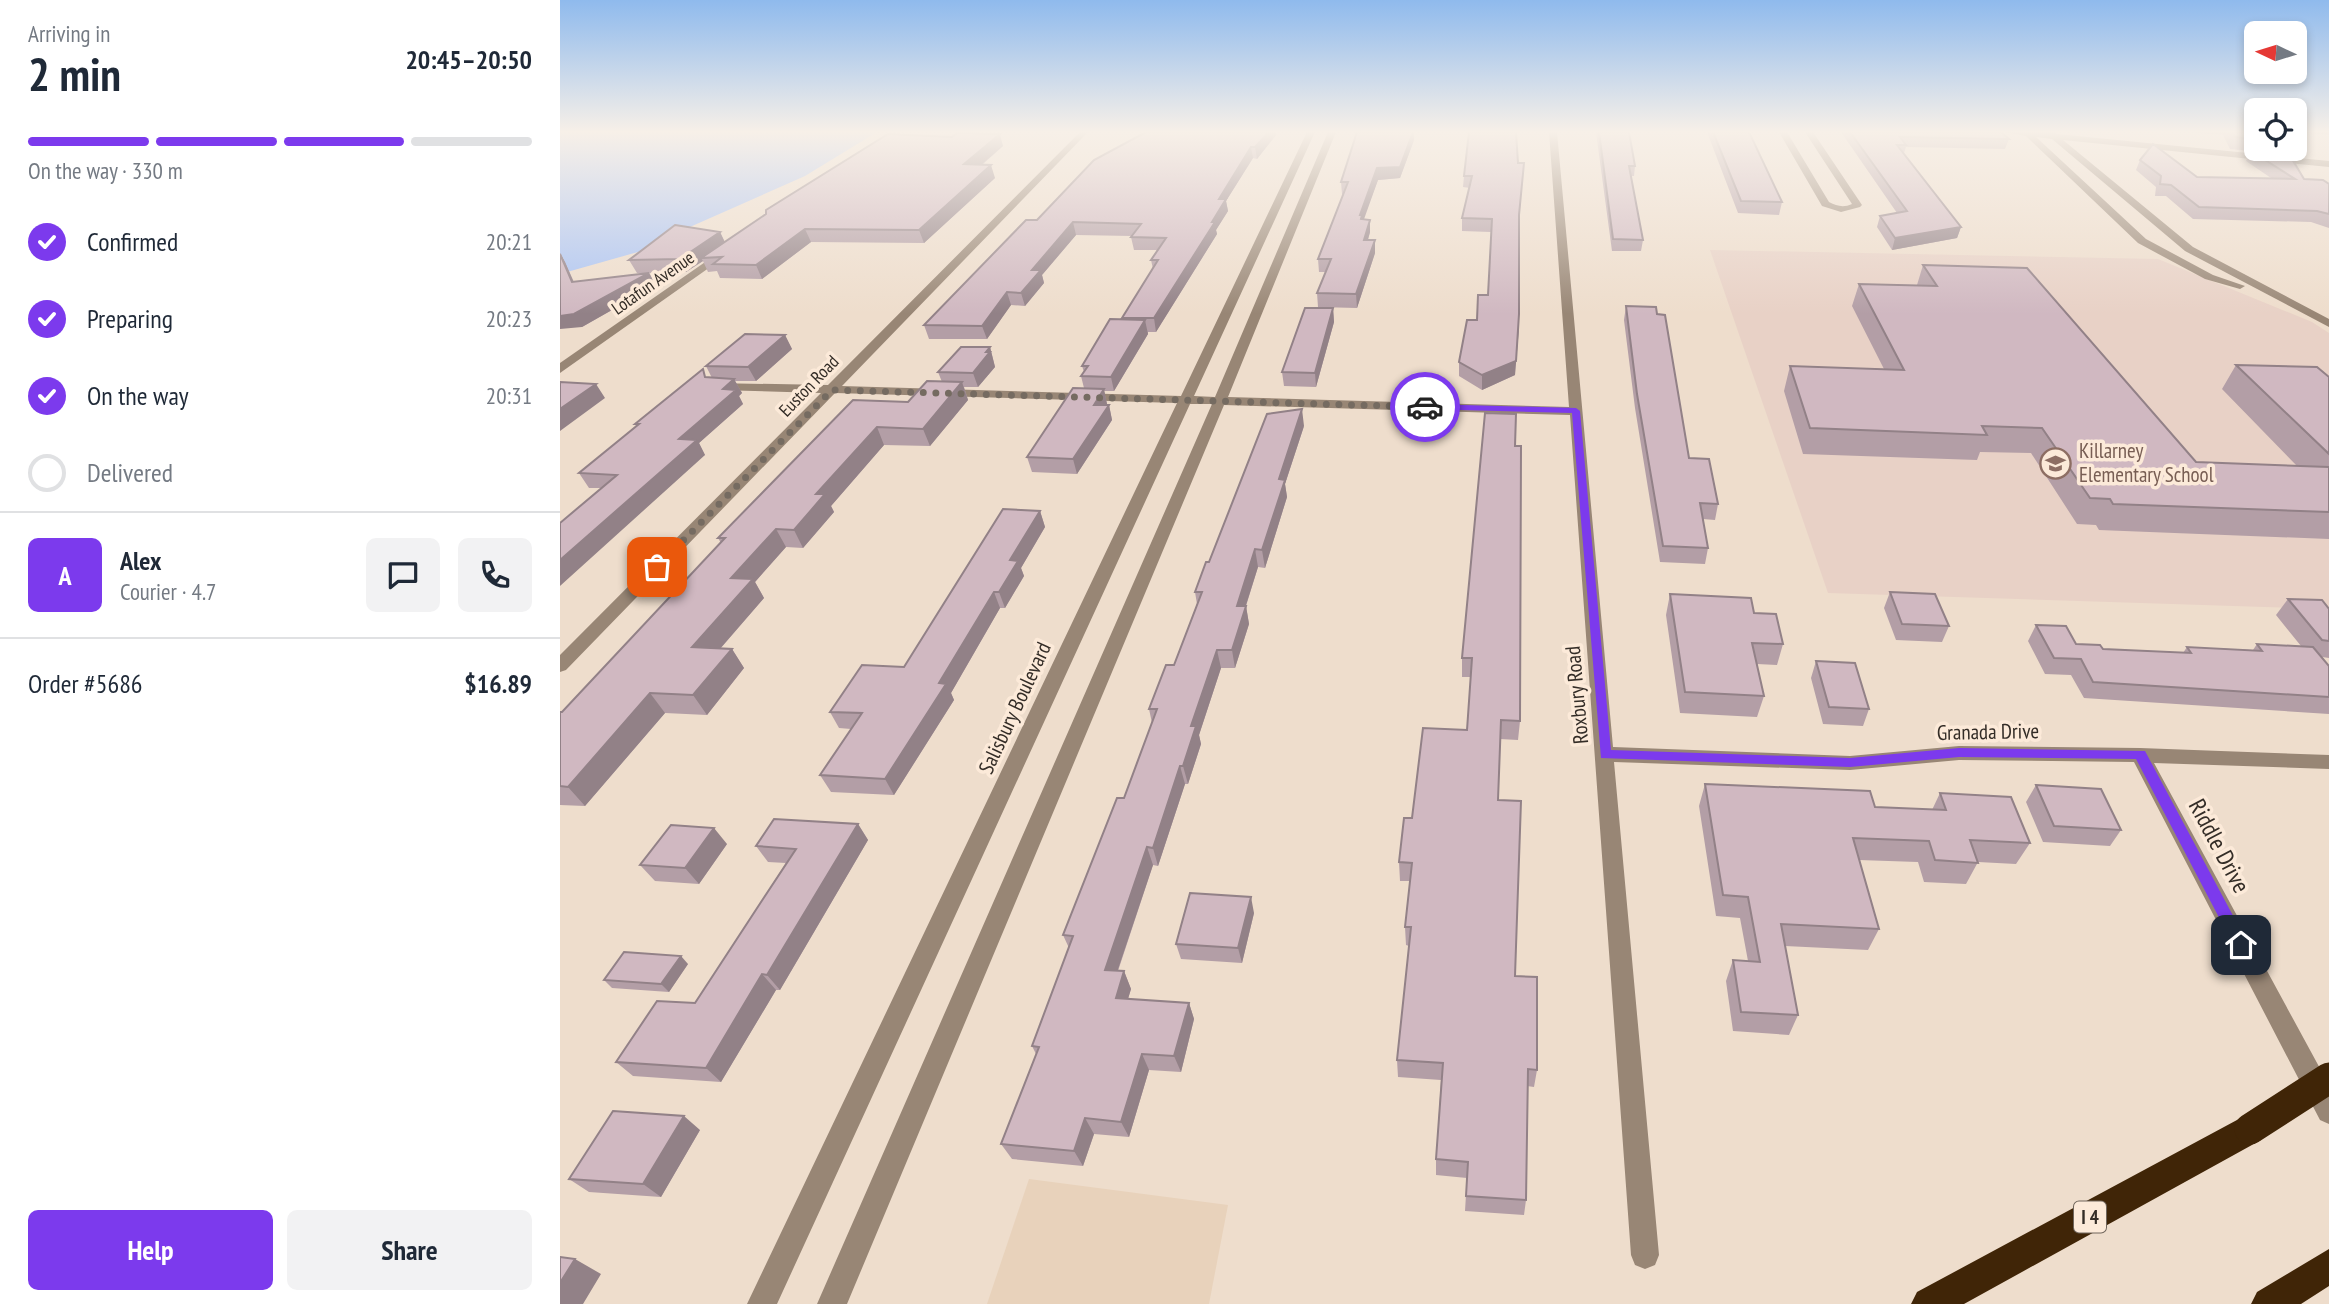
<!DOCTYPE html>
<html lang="en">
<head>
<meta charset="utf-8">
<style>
	body { margin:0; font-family:"PT Sans Narrow",sans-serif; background:#f2f2f3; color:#1f2937; height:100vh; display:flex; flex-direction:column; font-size:26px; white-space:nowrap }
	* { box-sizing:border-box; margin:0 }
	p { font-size:23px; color:#747a83 }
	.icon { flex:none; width:38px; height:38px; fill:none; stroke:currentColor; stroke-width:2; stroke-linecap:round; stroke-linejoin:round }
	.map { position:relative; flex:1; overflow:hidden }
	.details { display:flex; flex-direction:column; background:#fff; width:560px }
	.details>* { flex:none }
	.needle { width:46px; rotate:274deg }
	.controls { position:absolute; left:1684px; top:21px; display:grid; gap:14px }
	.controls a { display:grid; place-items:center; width:63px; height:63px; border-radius:10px; background:#fff; box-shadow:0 4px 10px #0003; font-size:35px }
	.pin { position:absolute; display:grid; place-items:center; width:60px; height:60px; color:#fff; margin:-30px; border-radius:14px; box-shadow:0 4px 10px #0006 }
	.courier { position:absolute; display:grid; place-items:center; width:70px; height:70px; margin:-35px; border:5px solid #7c3aed; border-radius:50%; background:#fff; color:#222; box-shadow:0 2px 9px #0007 }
	.head em { font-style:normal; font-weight:700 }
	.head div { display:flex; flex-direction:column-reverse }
	.head { display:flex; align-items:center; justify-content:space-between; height:119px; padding:0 28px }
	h1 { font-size:46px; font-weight:700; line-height:52px }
	.bar { display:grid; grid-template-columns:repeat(4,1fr); gap:10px 7px; align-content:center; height:84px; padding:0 28px }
	.bar i { height:9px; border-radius:5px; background:#e0e1e3 }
	.bar .selected { background:#7c3aed }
	.bar p { grid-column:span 4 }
	.line { display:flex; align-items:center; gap:18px; padding:0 28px; border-top:2px solid #e0e1e3 }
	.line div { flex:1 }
	.round { display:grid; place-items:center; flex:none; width:74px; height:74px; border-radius:10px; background:#f2f2f3 }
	ol { padding:0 28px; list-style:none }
	li { display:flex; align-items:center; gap:21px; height:77px }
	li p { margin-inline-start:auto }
	li .icon { padding:7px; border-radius:50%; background:#7c3aed; color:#fff; stroke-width:4 }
	li:last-child { color:#747a83 }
	li i { width:38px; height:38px; border:4px solid #e0e1e3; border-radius:50% }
	.action { display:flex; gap:14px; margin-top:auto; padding:14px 28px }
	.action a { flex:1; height:80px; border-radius:10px; background:#7c3aed; color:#fff; font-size:28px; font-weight:700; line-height:80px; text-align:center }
	.action a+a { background:#f2f2f3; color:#1f2937 }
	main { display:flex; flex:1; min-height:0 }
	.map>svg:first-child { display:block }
	.built { fill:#e8d2bb }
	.education { fill:#e8d1c6 }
	.water { fill:#abc4f4 }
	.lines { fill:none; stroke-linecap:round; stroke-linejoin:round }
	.minor { fill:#988675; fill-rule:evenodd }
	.highway { fill:#402507; fill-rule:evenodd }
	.highway-bridge { stroke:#402507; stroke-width:31 }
	.wall { fill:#b39ea6 }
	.shaded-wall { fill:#928187 }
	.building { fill:#d0b8c1; stroke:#928187; stroke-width:2 }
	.route { fill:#7c3aed }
	.done { stroke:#756b61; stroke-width:7; stroke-dasharray:0 12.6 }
	.labels { text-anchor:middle; stroke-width:7; stroke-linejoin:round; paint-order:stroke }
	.far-street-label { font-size:18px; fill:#342d27; stroke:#fcead9 }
	.shield { fill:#fcead9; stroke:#70665c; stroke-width:2 }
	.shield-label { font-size:19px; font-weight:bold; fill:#342d27 }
	.education-label { font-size:21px; fill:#785e54; stroke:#fcead9; text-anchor:start }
	.street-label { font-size:21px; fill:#342d27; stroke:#fcead9 }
	.near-street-label { font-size:24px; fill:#342d27; stroke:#fcead9 }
</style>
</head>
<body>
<main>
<section class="details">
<div class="head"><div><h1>2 min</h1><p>Arriving in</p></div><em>20:45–20:50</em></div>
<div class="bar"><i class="selected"></i><i class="selected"></i><i class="selected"></i><i></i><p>On the way · 330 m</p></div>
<ol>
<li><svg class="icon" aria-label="check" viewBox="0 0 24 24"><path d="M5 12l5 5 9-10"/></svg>Confirmed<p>20:21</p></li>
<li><svg class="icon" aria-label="check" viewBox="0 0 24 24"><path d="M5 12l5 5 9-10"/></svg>Preparing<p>20:23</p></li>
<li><svg class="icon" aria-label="check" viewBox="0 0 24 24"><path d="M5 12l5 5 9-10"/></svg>On the way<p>20:31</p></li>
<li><i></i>Delivered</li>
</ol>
<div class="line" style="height:126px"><b class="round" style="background:#7c3aed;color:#fff">A</b><div><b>Alex</b><p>Courier · 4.7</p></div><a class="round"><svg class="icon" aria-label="chat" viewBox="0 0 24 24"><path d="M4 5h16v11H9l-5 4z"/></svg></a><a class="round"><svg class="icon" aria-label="phone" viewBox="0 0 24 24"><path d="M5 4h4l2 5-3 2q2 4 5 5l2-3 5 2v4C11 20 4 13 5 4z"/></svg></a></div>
<div class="line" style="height:91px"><div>Order #5686</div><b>$16.89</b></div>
<div class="action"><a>Help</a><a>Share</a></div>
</section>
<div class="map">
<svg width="1769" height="1304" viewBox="0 0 1769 1304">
	<rect width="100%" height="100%" fill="#edc"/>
	<path class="built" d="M469,1179L668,1205L649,1304H427Z"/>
	<path class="education" d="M1150,250L1598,259L1752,322L1769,333V609L1268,593Z"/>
	<path class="water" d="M0,132H317L245,176L114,234L92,248L0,274Z"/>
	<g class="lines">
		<path class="minor" d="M520,132H528L282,386L621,396L747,132H755L634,396L655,397L768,132H776L668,397L1009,407L989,132H997L1053,747L1290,756L1399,746L1580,748L1769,755V769L1594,763L1769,1085V1124L1760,1120L1574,762L1399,760L1290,770L1054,762L1099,1255L1095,1265L1085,1269L1075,1265L1071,1255L1010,415L664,405L287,1304H257L652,404H630L217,1304H187L617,403L275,393L6,670L0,672V655L261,393L157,390L153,389V383L268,385Z
			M1219,132H1227L1269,202C1277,206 1283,208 1292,204L1245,132H1253L1302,205L1300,207L1281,212L1262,206Z
			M1445,132H1494L1497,134L1769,161V167L1503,140L1633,247L1769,319V327L1625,251L1492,139L1476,137L1586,239L1653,275L1685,286L1680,289L1645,279L1578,243L1466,136Z
			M161,251L170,253L0,373V363Z"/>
		<path class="highway" d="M1690,1113L1701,1118L1706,1129L1701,1140L1404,1304H1351L1357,1292Z
			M1769,1249V1286L1741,1304H1691L1697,1292Z"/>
		<path class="highway-bridge" d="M1690,1129L1769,1078"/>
	</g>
	<path class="wall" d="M1036,132H1069L1075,166L1074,176H1071L1083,240L1081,251H1052Z
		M1147,132H1189L1222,202L1219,215L1178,213Z
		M1281,132H1441L1449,139L1445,149L1346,147L1344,153L1401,227L1397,238L1332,250L1317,227L1320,216L1337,213Z
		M1622,132H1696V149H1719L1717,153L1744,179L1769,184V228L1751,222L1633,219L1606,196H1595L1596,187L1576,170L1580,160L1637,177L1711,178L1686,161L1691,151L1670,149L1663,135Z
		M1734,132H1769V135Z
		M716,135L697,159L693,158L666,201L668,211L656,230L657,234L596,332H588V334L554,391H544L547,404L546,405H549L552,420L517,474L472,472L467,457L524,388L521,376L524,372L522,366L562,319V318L593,269L591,260L597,250H574L571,237L572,236L516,235L482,275L484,283L465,306L451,305L427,339H369L364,325L477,220Z
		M854,140L840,178L818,180L803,219L810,220V232L808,240H815V253L797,308L758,307L757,293L766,272H759L758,259L783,194H782L781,182Z
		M443,146L422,165L435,178L364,243L251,242L202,279L160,278L157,271L148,272L143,261L126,272L89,273L96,285L22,327L0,253L5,262L14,282L86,273H77L69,260L160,232L165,242Z
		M958,163H964L959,220L955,375L922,390L899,376V362L928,295L931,232L902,231V218L910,188L903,187L904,176Z
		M1363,265L1636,462L1737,466L1662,389L1676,365L1769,377V539L1539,530L1536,525L1517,524L1471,453L1420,452L1417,460L1243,454L1224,391L1230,366L1324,369L1292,306L1299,284L1357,285Z
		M1066,306L1129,458L1158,504L1155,520L1143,519L1148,548L1145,564L1100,562L1075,408L1064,320Z
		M773,308L774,322L756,387L724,386L722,372Z
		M225,335L232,349L196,381H175L182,393L179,396L183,404L139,443L145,455L41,488H29L19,473L76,426L75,424L148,378H152L146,366Z
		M430,347L435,367L418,387H404L408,400L370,446L324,445L271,506L274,512L243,548L226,547L195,582L204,598L160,649H172L184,668L147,715L105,713L25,806L0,805V712H2L161,543L158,538L348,402L382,382L378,372Z
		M744,426L725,484L727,497L705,568L698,567L686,606L689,624L675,668H661L639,735L641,744L628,784H625L598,866L593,865L558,971H564L571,989L568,999L629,1003L634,1019L621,1072L589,1070L569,1137L534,1134L523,1166L452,1159L441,1144L476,1054L472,1046L509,948L503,935L564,798L592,723L589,709L614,665L637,604L635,592L649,562Z
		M955,446L960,721L958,740L940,739L938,800L955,976L977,1070L974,1087L967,1086L966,1200L964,1215L905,1211L907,1178L876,1175V1159L881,1080L838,1077L837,1060L849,946L846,945L845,927L850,881H840L839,862L852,818L907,730L911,677H902V658Z
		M480,511L485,527L461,568L464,576L445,608H440L391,693L394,700L334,795L271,792L260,775L291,729L279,728L270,712L344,667Z
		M1330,592L1389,626L1382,642L1336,640L1324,608Z
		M1110,594L1194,613L1223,644L1217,665L1197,664L1204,696L1197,717L1120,713L1106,615Z
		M1728,599L1769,609V658L1762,657L1769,666V714L1524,698L1511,675L1485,674L1468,641L1476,625L1516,644L1543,649L1623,653L1627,647L1693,650L1697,644L1741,646L1716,615Z
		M1256,661L1309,709L1303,726L1263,724L1251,678Z
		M1145,784L1315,807L1372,810L1380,793L1470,843L1456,864L1418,862L1406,884L1364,882L1358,862L1299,860L1319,929L1308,950L1225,946L1238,1015L1229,1035L1173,1031L1166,981L1173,960L1188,961L1180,918L1156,916L1139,806Z
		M1476,785L1561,830L1550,846L1483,842L1466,802Z
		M298,824L308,840L220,990H216L161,1082L73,1076L56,1062L135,1003L226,863L208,862L196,846Z
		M167,844L139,884L95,881L80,865Z
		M694,913L682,963L621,959L616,944Z
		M128,964L109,992L52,988L44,980Z
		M140,1130L101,1197L29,1192L9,1179Z"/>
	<path class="shaded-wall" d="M709,132H716V135L697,159L695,147Z
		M853,132H854V140L840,178L818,180L803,222V227L800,215L817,168Z
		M440,134L443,146L407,177L404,164Z
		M691,147L693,158L666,201L668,211L656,230L657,234L596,332L594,318L659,199Z
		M431,165L435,178L364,243L359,230Z
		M810,220V232L804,253V240Z
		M513,222L516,235L482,275L484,283L465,306L461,293L472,270Z
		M1401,227L1397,238L1332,250L1335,238Z
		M245,229L251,242L202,279L196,265Z
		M160,232L166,245L141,258L143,261L126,272L120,259Z
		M815,240V253L797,308L796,294Z
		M0,253L5,262L19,295L12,282Z
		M89,273L96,285L22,327L0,329V316Z
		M447,292L451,305L427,339L422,326Z
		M773,308L774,322L756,387L755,373Z
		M585,320L588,334L554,391L551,377Z
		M959,328L955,375L922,390V375Z
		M225,335L232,349L196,381L188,367Z
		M430,347L435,367L418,387L413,373Z
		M174,379L182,393L179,396L183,404L139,443L145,455L0,586V560L119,439L163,389Z
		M402,382L408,400L370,446L363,429Z
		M36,384L45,398L0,431V409Z
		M544,389L547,404L538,420L534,405Z
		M549,405L552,420L517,474L513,459Z
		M742,409L744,426L725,484L727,497L705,568L702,550L719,479Z
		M317,427L324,445L271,506L274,512L243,548L234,530L256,494Z
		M480,511L485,527L461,568L464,576L445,608L439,592L450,560Z
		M216,529L226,547L195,582L204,598L145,666L132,647L171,578Z
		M695,549L698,567L680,624L677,606Z
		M434,592L440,608L391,693L394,700L334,795L325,779L379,683Z
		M686,606L689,624L675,668L672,650Z
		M172,649L184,668L147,715L133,695Z
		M657,650L661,668L639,735L641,744L628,784L623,766L631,726Z
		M90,693L105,713L25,806L8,787Z
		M620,766L625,784L598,866L593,848Z
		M298,824L308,840L220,990L207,975Z
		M154,828L167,844L139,884L125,868Z
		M587,847L593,865L552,987L545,970Z
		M691,897L694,913L682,963L678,948Z
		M121,956L128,964L109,992L101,984Z
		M564,971L571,989L563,1015L556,998Z
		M202,974L216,990L161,1082L146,1068Z
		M629,1003L634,1019L621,1072L614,1056Z
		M582,1054L589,1070L569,1137L561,1122Z
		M124,1116L140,1130L101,1197L83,1184Z
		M525,1118L534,1134L523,1166L514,1151Z
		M15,1259L41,1274L23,1304H0V1283Z"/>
	<path class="building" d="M586,132H709L695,147H691L659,199H666L652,222H655L594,318H562L598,260H591L606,238L571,237L581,224L513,222L472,270H481L461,293L447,292L422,326L364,325L466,220H477L534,160Z
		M797,132H853L840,167L817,168L800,215H802L801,219L810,220L804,240H815L796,294L757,293L771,259H758L788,182H781Z
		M909,132H956L958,163H964L959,215V314L956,361L922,375L899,362L907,320H917L918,295H928L932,219L902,218L912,176H904Z
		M1039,132H1069L1075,166H1069L1083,240L1053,239Z
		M1153,132H1189L1222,202L1181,201Z
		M1290,132H1441L1449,139L1340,137L1346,145H1337L1401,227L1335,238L1320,216L1347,211Z
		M1673,132H1696V139L1675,137Z
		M397,133L440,134L404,164L431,165L359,230L245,229L196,265L153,264L162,257L141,258L206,214V210L328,134L392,137Z
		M1593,144L1637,177L1735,179L1691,151L1729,154L1744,179L1763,180L1769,184V214L1757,211L1639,207L1611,185L1600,184L1601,176L1580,160Z
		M115,225L160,232L120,259L69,260Z
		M0,254L12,282L89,273L14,314L0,316Z
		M1363,265L1467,268L1636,462L1769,467V512L1553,504L1550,499L1530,498L1482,428L1422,426L1427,435L1250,428L1230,366L1344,370L1299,284L1377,286Z
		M1066,306L1096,307L1097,314L1105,315L1129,458L1149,459L1158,504L1140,503L1148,548L1103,546L1077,394Z
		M745,308H773L755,373L722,372Z
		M550,319L585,320L551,377L521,376L528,366H522Z
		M185,334L225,335L188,367L146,366Z
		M401,347H430L426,352H430L413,373L378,372Z
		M1676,365L1757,367L1769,377V454Z
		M143,369L145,377L174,379L163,389L176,390L119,439L137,440L0,560V523L57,475L19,473L79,424H75Z
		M367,381L402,382L363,429L317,427L256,494H265L234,530L216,529L171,578L193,579L132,647L172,649L133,695L90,693L8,787L0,786V712H2L165,538H158L293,400L348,402Z
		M0,382L36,384L0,409Z
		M513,388L544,389L534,405H549L513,459L467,457Z
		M742,409L719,479L725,480L702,550L695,549L677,606H686L672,650H657L631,726H636L623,766H620L593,848L587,847L545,970L564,971L556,998L629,1003L614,1056L582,1054L561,1122L525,1118L514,1151L441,1144L479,1047L472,1046L513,936L503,935L557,798H564L597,709H589L606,665H614L642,592H635L646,562H649L707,414Z
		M925,413L956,414L955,446H961L960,721L941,720L938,800L961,801L955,976L977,977V1070L968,1069L966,1200L906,1196L908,1162L876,1159L883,1063L837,1060L851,927H845L852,863L839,862L844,818H852L863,728L907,730L912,658H902Z
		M443,509L480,511L450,560L458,561L439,592H434L379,683L386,684L325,779L260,775L302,713L270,712L302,665L344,667Z
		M1330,592L1375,594L1389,626L1342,624Z
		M1110,594L1191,598L1194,613L1216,614L1223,644L1192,643L1204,696L1125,692Z
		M1728,599L1762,600L1769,609V641L1762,640Z
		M1476,625L1506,626L1516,644L1540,645L1543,649L1631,653L1627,647L1702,651L1697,644L1753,647L1769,666V697L1533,682L1521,659L1494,658Z
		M1256,661L1295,663L1309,709L1269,707Z
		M1145,784L1310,791L1315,807L1386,810L1380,793L1451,797L1470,843L1410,840L1418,863L1375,860L1369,841L1293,838L1319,929L1221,924L1238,1015L1181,1012L1173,960L1200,962L1188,897L1163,895Z
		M1476,785L1541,789L1561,830L1494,826Z
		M214,819L298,824L207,975L202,974L146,1068L56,1062L97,1001L135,1003L203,899L236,849L196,846Z
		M111,825L154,828L125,868L80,865Z
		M630,893L691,897L678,948L616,944Z
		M64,952L121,956L101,984L44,980Z
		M53,1111L124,1116L83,1184L9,1179Z
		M0,1257L15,1259L0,1283Z"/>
	<linearGradient id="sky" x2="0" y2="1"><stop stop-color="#8fbaed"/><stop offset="0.42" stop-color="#f7f0e8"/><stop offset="1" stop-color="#f7f0e8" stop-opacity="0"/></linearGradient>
	<rect width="1769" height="314" fill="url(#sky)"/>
	<path class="route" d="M865,404L1016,408L1020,411L1051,750L1290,758L1399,748L1585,751L1686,940L1688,945L1686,950H1676L1576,759L1399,757L1290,767L1041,758L1012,413L862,409Z"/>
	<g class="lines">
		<path class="done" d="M97,567L272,390L865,407"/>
	</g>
	<defs>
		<symbol id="school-ring" viewBox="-11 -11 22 22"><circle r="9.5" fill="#fcead9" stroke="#8d6e63" stroke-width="1.5"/><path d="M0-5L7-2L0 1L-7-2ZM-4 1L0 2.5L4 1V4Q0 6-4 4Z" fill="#8d6e63"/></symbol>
	</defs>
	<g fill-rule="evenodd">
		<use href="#school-ring" x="1478" y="446" width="35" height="35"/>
	</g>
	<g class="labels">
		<g class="far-street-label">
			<text transform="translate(93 283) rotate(-35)" y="6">Lotafun Avenue</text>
			<text transform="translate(249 386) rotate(-46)" y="6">Euston Road</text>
		</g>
		<rect class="shield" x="1514" y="1201.5" width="32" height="31" rx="5"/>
		<g class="shield-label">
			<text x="1530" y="1224">I 4</text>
		</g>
		<g class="education-label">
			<text x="1519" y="458">Killarney<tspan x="1519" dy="24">Elementary School</tspan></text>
		</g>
		<g class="street-label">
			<text transform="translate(1017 695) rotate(-95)" y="7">Roxbury Road</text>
			<text transform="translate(455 708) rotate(-65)" y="7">Salisbury Boulevard</text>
			<text transform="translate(1428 732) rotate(-1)" y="7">Granada Drive</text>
		</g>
		<g class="near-street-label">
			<text transform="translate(1659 846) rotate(62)" y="8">Riddle Drive</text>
		</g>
	</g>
</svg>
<div class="controls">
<a><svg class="needle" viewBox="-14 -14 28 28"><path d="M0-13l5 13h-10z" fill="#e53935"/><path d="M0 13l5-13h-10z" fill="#747a83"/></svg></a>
<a><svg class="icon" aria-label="locate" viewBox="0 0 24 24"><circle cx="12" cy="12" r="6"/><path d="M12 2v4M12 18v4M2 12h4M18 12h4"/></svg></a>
</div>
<div class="pin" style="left:97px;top:567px;background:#ea580c"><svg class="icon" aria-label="bag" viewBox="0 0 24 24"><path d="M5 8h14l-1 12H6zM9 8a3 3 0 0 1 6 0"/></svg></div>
<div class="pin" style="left:1681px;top:945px;background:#1f2937"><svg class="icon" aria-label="home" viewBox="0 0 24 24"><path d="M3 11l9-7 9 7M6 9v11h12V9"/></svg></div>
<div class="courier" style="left:865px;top:407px"><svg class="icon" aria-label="car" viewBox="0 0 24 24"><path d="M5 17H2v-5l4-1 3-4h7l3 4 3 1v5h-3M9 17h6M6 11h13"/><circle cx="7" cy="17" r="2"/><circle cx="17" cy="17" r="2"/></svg></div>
</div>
</main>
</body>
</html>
